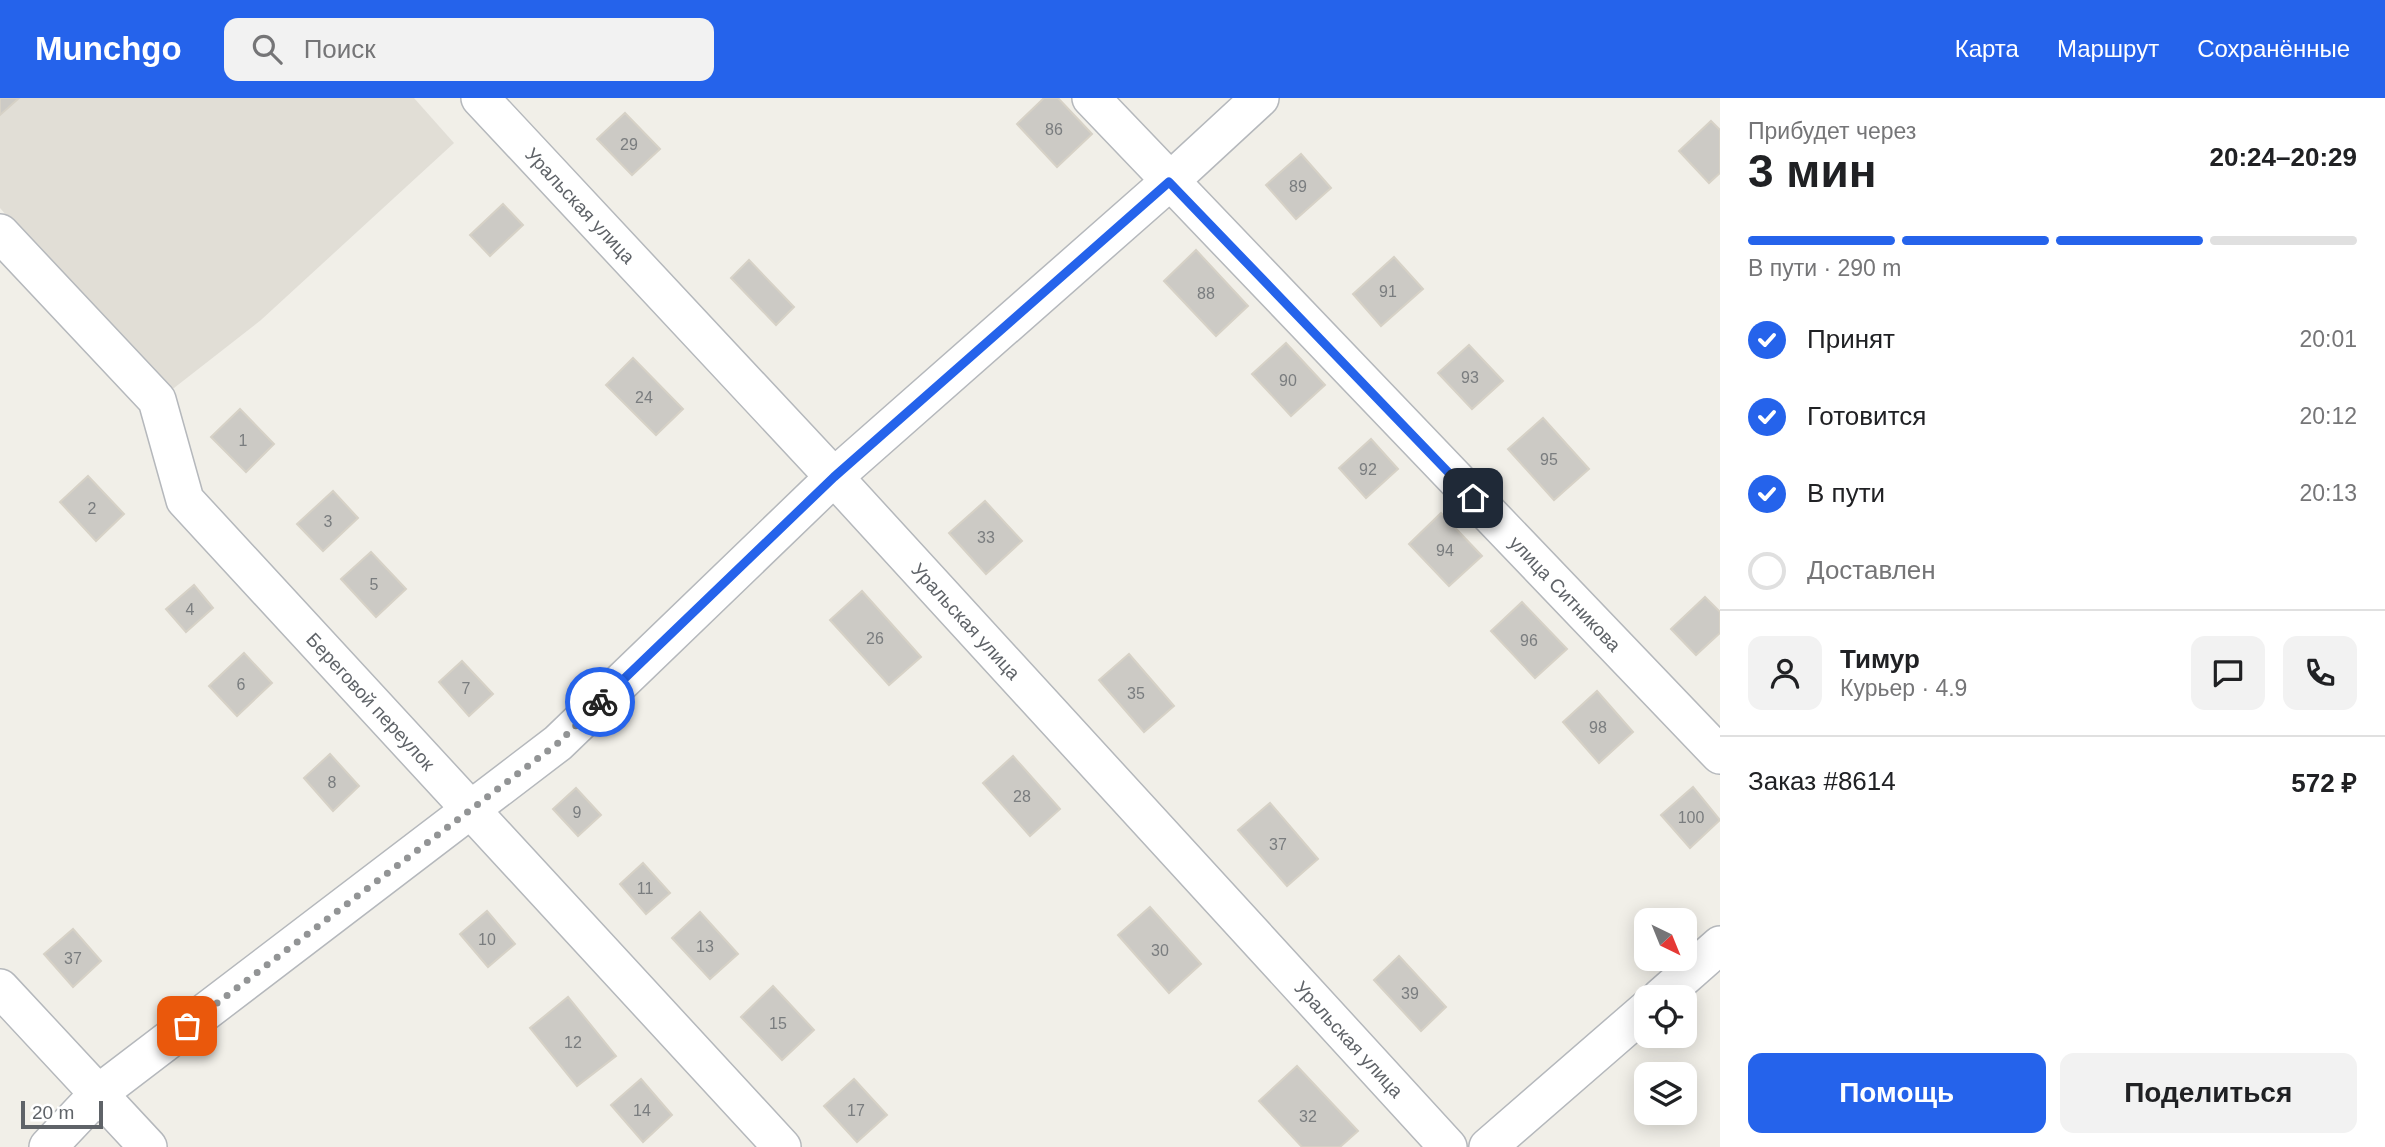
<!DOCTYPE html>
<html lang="ru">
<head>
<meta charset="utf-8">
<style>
	body { margin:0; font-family:Helvetica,sans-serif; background:#f2f2f2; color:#202124; height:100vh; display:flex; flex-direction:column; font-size:26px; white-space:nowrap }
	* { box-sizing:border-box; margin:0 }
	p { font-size:23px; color:#757577 }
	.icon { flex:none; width:38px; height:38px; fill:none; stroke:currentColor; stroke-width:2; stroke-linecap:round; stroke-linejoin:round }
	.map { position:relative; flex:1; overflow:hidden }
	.details { display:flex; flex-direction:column; background:#fff; width:665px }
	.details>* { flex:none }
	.needle { width:46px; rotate:137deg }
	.fabs { position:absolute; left:1634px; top:810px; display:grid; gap:14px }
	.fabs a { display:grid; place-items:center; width:63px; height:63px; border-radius:14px; background:#fff; box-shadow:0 4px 18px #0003; font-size:35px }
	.scale { position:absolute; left:21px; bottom:18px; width:82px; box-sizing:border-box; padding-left:7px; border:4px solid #5f6368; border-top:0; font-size:19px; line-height:24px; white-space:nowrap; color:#5f6368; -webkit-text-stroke:5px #fff; paint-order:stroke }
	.pin { position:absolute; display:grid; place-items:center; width:60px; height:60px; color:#fff; margin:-30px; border-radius:14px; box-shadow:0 4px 10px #0006 }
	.courier { position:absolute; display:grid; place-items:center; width:70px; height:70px; margin:-35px; border:5px solid #2563eb; border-radius:50%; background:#fff; color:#222; box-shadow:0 2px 9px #0007 }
	.head em { font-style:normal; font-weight:700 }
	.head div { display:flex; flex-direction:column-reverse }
	.head { display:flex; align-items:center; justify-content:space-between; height:119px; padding:0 28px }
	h1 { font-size:46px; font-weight:700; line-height:52px }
	.bar { display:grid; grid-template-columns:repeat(4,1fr); gap:10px 7px; align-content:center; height:84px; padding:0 28px }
	.bar i { height:9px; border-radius:5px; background:#e0e0e0 }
	.bar .current { background:#2563eb }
	.bar p { grid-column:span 4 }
	.line { display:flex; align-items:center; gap:18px; padding:0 28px; border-top:2px solid #e0e0e0 }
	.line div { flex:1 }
	.round { display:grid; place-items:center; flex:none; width:74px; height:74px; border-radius:14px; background:#f2f2f2 }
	ol { padding:0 28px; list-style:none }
	li { display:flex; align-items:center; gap:21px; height:77px }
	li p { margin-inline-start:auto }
	li .icon { padding:7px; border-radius:50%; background:#2563eb; color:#fff; stroke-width:4 }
	li:last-child { color:#757577 }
	li i { width:38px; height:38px; border:4px solid #e0e0e0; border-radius:50% }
	.action { display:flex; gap:14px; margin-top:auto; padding:14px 28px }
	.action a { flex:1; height:80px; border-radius:14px; background:#2563eb; color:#fff; font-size:28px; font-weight:700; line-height:80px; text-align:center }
	.action a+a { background:#f2f2f2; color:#202124 }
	header { display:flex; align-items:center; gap:42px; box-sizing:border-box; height:98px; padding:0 35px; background:#2563eb; color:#fff }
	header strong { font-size:33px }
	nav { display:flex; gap:38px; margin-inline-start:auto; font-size:24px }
	.search { width:490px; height:63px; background:#f2f2f2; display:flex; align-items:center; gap:18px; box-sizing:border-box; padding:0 24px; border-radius:14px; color:#757577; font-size:26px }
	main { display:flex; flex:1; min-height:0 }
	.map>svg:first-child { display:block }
	.education { fill:#e1ded6 }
	.building { fill:#cccac5; stroke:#d6d1c6; stroke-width:2 }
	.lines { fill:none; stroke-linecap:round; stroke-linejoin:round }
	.minor-casing { stroke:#b5b8bc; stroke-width:40 }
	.minor { stroke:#fff; stroke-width:37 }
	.done { stroke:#929495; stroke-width:7; stroke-dasharray:0 12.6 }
	.route { stroke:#2563eb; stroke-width:9 }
	.labels { text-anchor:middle; stroke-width:5; stroke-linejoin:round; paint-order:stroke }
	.number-label { font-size:16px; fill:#7a7d7f }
	.street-label { font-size:19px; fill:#5f6368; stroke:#fff }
</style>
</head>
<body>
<header>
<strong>Munchgo</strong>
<div class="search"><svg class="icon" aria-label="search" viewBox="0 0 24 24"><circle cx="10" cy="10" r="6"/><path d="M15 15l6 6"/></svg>Поиск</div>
<nav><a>Карта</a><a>Маршрут</a><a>Сохранённые</a></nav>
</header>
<main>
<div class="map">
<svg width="1720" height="1049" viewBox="0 0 1720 1049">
	<rect width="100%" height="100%" fill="#f1efe8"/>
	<path class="education" d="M0,0H414L454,45L261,222L165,297L0,110Z"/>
	<path class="building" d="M0,0H19L0,17Z
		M1044,0H1058L1092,36L1057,69L1017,26Z
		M625,15L660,51L632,77L597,41Z
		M1711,23L1720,32V75L1709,85L1679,53Z
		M1301,56L1331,90L1296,121L1266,87Z
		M503,106L523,127L490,158L470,137Z
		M1196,152L1248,208L1216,238L1164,183Z
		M1394,159L1423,191L1381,228L1353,196Z
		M749,162L794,209L776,227L731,180Z
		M1286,245L1325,287L1291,318L1252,276Z
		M1469,247L1503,283L1472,311L1438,275Z
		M633,260L683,311L656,337L606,287Z
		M240,311L274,346L246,374L211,339Z
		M1543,320L1589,371L1554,402L1508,351Z
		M1371,341L1398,371L1366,400L1339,370Z
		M88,378L124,416L96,443L60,404Z
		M333,393L358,420L323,453L297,426Z
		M985,403L1022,443L986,476L949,435Z
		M1441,415L1482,458L1449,488L1409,446Z
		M371,454L406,491L376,519L341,481Z
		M194,487L213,510L186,534L166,511Z
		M862,493L921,559L889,587L830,522Z
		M1705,499L1720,514V535L1696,557L1671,531Z
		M1522,504L1567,551L1535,580L1491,533Z
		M244,555L272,585L237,618L209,588Z
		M1129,556L1174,608L1144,634L1099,582Z
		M462,563L493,596L469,618L439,584Z
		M1597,593L1633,634L1599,665L1563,624Z
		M330,656L359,688L333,713L304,680Z
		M1013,658L1060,711L1030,738L983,685Z
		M1693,689L1720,722L1690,750L1661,717Z
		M576,690L601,717L578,738L553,711Z
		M1270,705L1318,761L1287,788L1238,732Z
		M643,765L670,795L646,816L620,786Z
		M1150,809L1201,866L1169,895L1118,837Z
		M487,813L515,846L488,869L460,836Z
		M700,814L738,856L710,881L672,840Z
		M73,831L101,863L73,889L44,856Z
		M1399,858L1446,909L1421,933L1374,882Z
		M773,888L814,932L782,962L741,919Z
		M568,899L616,958L577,988L530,930Z
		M1297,968L1358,1033L1340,1049H1302L1259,1003Z
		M641,981L672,1017L643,1044L611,1007Z
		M854,981L887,1017L857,1044L824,1008Z"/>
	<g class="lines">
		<defs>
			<g id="minor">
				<path id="s1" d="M480,0L834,379L1448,1049"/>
				<path id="s2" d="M1091,0L1720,657"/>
				<path id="s3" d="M0,135L157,302L185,402L782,1049"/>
				<path d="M0,890L148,1049"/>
				<path d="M1660,900L1720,847"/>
				<path d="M48,1049L99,995L558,645L834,379L1169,84L1260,0"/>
				<path d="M1488,1049L1647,911"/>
			</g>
		</defs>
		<use href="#minor" class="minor-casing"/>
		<use href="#minor" class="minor"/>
	</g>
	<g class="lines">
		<path class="done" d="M187,928L558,645L600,604"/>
		<path class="route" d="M600,604L834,379L1169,84L1473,400"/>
	</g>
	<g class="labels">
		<g class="number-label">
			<text x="1054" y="37">86</text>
			<text x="629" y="52">29</text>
			<text x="1298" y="94">89</text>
			<text x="1388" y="199">91</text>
			<text x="1206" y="201">88</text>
			<text x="1470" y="285">93</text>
			<text x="1288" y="288">90</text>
			<text x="644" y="305">24</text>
			<text x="243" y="348">1</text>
			<text x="1549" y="367">95</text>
			<text x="1368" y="377">92</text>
			<text x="92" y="416">2</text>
			<text x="328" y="429">3</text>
			<text x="986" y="445">33</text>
			<text x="1445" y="458">94</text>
			<text x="374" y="492">5</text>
			<text x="190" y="517">4</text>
			<text x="875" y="546">26</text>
			<text x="1529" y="548">96</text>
			<text x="241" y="592">6</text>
			<text x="466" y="596">7</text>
			<text x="1136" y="601">35</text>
			<text x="1598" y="635">98</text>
			<text x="332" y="690">8</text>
			<text x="1022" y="704">28</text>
			<text x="577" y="720">9</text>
			<text x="1691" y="725">100</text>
			<text x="1278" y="752">37</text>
			<text x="645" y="796">11</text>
			<text x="487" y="847">10</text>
			<text x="705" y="854">13</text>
			<text x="1160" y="858">30</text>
			<text x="73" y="866">37</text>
			<text x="1410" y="901">39</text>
			<text x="778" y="931">15</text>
			<text x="573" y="950">12</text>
			<text x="642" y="1018">14</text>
			<text x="856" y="1018">17</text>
			<text x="1308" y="1024">32</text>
		</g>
		<g class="street-label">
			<text dy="7" stroke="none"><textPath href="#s1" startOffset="147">Уральская улица</textPath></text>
			<text dy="7" stroke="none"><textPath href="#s2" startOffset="686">улица Ситникова</textPath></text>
			<text dy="7" stroke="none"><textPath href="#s1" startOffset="714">Уральская улица</textPath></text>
			<text dy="7" stroke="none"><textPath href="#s3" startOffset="607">Береговой переулок</textPath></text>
			<text dy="7" stroke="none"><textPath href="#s1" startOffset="1281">Уральская улица</textPath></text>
		</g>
	</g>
</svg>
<div class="fabs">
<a><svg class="needle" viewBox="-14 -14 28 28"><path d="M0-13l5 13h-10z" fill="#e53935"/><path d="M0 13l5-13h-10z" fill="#757577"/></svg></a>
<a><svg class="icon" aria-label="locate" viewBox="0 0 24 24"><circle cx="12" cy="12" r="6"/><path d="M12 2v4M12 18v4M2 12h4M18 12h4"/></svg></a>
<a><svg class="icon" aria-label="layers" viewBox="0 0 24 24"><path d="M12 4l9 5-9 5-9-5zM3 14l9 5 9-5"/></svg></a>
</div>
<div class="scale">20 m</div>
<div class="pin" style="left:187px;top:928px;background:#ea580c"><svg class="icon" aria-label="bag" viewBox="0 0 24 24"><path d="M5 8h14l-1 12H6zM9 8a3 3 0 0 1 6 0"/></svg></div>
<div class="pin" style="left:1473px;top:400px;background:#1f2937"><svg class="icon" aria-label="home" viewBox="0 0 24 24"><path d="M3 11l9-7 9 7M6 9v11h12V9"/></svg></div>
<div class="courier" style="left:600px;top:604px"><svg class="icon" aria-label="bike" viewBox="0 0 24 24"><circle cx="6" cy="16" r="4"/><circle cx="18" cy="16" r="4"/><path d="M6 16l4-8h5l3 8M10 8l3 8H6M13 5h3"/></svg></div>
</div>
<section class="details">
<div class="head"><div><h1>3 мин</h1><p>Прибудет через</p></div><em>20:24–20:29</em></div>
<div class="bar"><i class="current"></i><i class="current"></i><i class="current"></i><i></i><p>В пути · 290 m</p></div>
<ol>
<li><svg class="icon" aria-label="check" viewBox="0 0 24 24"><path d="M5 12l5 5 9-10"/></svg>Принят<p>20:01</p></li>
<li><svg class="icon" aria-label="check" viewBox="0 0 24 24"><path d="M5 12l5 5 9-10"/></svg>Готовится<p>20:12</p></li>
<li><svg class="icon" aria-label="check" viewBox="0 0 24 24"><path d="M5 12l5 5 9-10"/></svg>В пути<p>20:13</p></li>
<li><i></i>Доставлен</li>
</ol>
<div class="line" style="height:126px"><a class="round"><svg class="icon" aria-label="person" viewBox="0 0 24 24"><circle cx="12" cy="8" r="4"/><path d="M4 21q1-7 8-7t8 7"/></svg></a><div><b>Тимур</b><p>Курьер · 4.9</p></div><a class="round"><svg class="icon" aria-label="chat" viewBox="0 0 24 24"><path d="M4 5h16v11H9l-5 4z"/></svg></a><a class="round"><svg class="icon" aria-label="phone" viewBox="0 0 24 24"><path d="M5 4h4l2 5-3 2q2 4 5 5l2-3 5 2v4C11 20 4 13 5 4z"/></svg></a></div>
<div class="line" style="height:91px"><div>Заказ #8614</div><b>572 ₽</b></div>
<div class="action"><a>Помощь</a><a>Поделиться</a></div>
</section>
</main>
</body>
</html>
